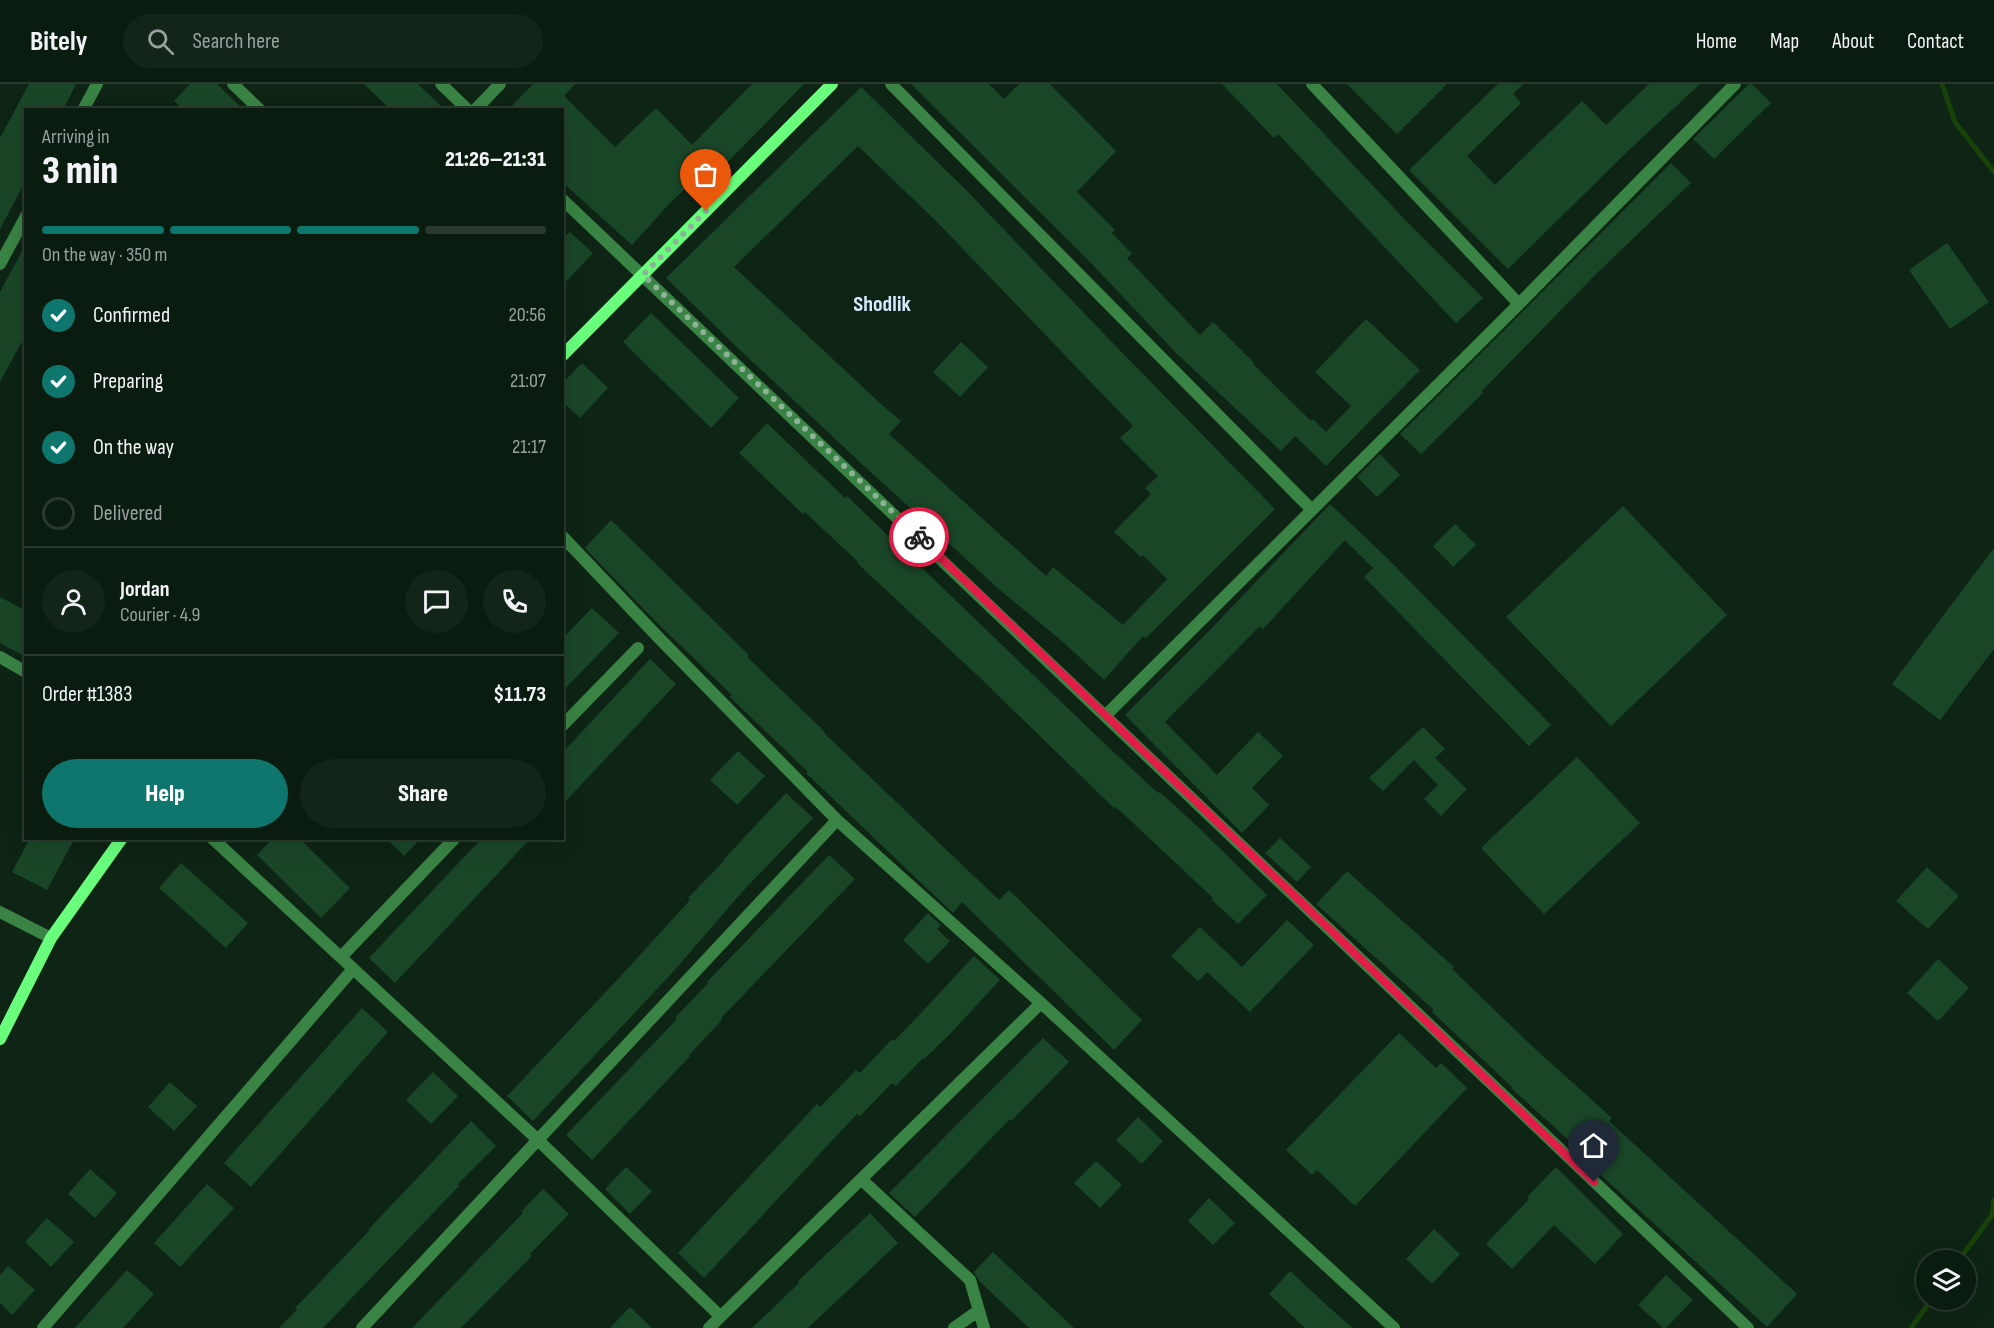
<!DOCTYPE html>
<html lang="en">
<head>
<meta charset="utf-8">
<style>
	body { margin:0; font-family:"Sofia Sans Condensed",sans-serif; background:#132418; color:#f1f3f6; height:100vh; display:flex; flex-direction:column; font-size:22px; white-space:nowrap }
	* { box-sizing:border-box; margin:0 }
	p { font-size:20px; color:#99a19e }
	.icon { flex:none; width:33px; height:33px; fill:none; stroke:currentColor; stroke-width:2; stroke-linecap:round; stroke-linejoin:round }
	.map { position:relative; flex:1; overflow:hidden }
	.drawer { position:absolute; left:24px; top:24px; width:540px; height:732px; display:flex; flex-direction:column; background:#0a1b0f; border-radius:0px; box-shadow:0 6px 24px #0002,0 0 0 2px #2a392f }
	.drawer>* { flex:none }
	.buttons { position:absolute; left:1916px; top:1166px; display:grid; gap:12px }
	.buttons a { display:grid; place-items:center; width:60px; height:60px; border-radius:50%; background:#0a1b0f; box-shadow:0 6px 24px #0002,0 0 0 2px #2a392f; font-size:30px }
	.pin { position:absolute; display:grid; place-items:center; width:51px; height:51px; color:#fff; margin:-62px -26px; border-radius:50% 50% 50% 0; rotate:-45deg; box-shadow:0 0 6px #0007 }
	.pin .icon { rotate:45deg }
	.courier { position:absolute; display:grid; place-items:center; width:60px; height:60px; margin:-30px; border:4px solid #e11d48; border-radius:50%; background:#fff; color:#222; box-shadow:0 2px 8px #0007 }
	.overview em { font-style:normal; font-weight:800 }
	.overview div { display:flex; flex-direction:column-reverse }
	.overview { display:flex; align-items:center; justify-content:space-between; height:102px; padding:0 18px }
	h1 { font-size:39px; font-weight:800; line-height:45px }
	.bar { display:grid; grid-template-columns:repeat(4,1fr); gap:9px 6px; align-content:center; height:72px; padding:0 18px }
	.bar i { height:8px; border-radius:4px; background:#2a392f }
	.bar .current { background:#0f766e }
	.bar p { grid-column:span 4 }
	.line { display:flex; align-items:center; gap:15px; padding:0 18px; border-top:2px solid #2a392f }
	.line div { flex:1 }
	.round { display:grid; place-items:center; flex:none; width:63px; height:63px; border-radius:32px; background:#132418 }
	ol { padding:0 18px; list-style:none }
	li { display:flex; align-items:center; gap:18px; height:66px }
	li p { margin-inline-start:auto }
	li .icon { padding:6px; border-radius:50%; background:#0f766e; color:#fff; stroke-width:4 }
	li:last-child { color:#99a19e }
	li i { width:33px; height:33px; border:3px solid #2a392f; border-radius:50% }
	.button { display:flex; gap:12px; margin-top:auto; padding:12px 18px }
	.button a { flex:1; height:69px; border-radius:36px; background:#0f766e; color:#fff; font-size:24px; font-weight:800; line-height:69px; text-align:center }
	.button a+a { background:#132418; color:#f1f3f6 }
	header { display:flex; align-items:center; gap:36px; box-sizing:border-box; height:84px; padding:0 30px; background:#0a1b0f; border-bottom:2px solid #2a392f }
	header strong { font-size:28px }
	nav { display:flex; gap:33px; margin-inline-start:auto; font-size:21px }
	.search { width:420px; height:54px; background:#132418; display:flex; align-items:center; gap:15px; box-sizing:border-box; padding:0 21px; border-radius:33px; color:#99a19e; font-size:22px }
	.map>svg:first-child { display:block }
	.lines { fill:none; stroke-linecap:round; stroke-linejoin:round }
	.stream { stroke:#18420a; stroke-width:5 }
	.building { fill:#1a4628; fill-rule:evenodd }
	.street { stroke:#398444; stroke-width:12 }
	.secondary { stroke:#69ff7d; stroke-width:12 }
	.done { stroke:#8db296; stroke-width:6; stroke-dasharray:0 10.8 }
	.route { stroke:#e11d48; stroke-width:8 }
	.labels { text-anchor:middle; stroke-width:5; stroke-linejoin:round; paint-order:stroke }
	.quarter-label { font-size:22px; font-weight:bold; fill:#d4ebff; stroke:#0e2414 }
</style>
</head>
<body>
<header>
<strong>Bitely</strong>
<div class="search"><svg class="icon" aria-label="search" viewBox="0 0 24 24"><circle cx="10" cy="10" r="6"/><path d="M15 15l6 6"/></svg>Search here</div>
<nav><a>Home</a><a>Map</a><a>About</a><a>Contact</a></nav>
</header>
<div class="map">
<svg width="1994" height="1244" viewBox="0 0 1994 1244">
	<rect width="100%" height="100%" fill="#0e2414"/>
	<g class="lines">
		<path class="stream" d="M1942,0L1955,38L1994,88
			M1959,1176L1992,1131L1994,1116
			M1911,1244L1932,1215"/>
	</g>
	<path class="building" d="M29,0H76L63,26H26V96L0,145V54Z
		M190,0H217L244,26H184L174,17Z
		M364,0H418L445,26H391Z
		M533,0H575L564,12L615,63L656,24L692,61L752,0H804L722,84L714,77L670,119L632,161L562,98V26H508Z
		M911,0H989L1004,15L1019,0H1050L1116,67L1077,108L1115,146L1112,149L1132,170L1127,174L1200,251L1213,238L1254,279L1253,280L1311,337L1313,335L1326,348L1351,322L1315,288L1366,235L1420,286L1326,382L1295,352L1281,367L1177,270L1088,176Z
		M1222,0H1277L1410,141L1483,214L1456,239L1278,50L1274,54Z
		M1347,0H1447L1397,50Z
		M1498,0H1523L1513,10L1521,19L1467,72L1495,101L1582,17L1606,41L1649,0H1700L1630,65L1508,185L1409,86Z
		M1749,0H1752L1771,19L1714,75L1693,55Z
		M861,3L967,107L1105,251L1275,425L1146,554L1143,552L1104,596L1062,557L1001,507L863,381L741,267L666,194ZM858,62L936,137L1133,342L1120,354L1158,392L1145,404L1151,410L1114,448L1141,473L1143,471L1167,495L1123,541L1053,483L1046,492L889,350L901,337L881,320L734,183Z
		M1671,79L1691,99L1595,191L1482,307L1483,309L1421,370L1400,350Z
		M570,148L593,169L562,202V155Z
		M1947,159L1989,218L1950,245L1909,186Z
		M26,160V250L0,298V208Z
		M651,229L739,314L711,344L623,258Z
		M961,258L988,283L960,313L933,288Z
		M582,279L608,304L580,334L562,317V300Z
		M767,339L845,414L847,412L873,437L1104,659L1158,709L1160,708L1199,744L1267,811L1238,840L1212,816L1213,814L1116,723L1115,725L976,590L857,479L858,478L805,428L803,430L739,369Z
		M1380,370L1400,391L1377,413L1357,393Z
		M1330,420L1385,472L1551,641L1529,662L1364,493L1373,484L1345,456L1263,545L1260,542L1165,638L1217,691L1258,648L1283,672L1252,704L1269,721L1242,749L1125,631L1209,547Z
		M1623,422L1727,531L1611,642L1506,533Z
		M611,436L749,571L747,573L825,648L824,649L999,816L1009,806L1142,936L1114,966L962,818L953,829L940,817L806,689L808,688L730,613L732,611L655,537L585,464Z
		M1455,440L1476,461L1453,483L1433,462Z
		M1994,464V565L1940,636L1892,600Z
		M0,513L26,527V573L0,559Z
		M592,524L619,549L562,608V555Z
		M650,575L676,600L562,721V669Z
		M1423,643L1445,665L1435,674L1467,705L1441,732L1424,715L1438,701L1414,676L1383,707L1369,694Z
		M738,667L765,692L737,721L710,696Z
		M1577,673L1640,739L1544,830L1481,764Z
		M786,709L813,734L742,808L673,888L533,1037L507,1012L619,894L690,816L688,814L725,776L724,775Z
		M30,754H75L47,806L12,788Z
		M273,754H299L350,804L321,834L257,771Z
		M386,754H421L404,772Z
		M482,754H531L395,899L369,874Z
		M1280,754L1311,783L1297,798L1265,769Z
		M829,771L855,795L721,934L722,936L689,971L690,972L592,1076L566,1051L677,935L675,934L708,899L707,898Z
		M181,779L248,839L226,864L159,804Z
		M1927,783L1959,812L1928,845L1896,817Z
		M1347,787L1454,883L1452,885L1532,962L1612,1034L1609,1037L1797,1210L1767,1243L1592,1083L1595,1080L1511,1004L1512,1003L1432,928L1434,926L1316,820Z
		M928,829L941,841L937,845L950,857L928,880L903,856Z
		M1287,836L1314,861L1250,928L1207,888L1198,897L1171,872L1200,843L1242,883Z
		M974,872L1000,896L951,949L924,975L923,974L896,1002L892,999L860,1032L857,1030L704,1194L678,1169L817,1020L820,1023L856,986L860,989L892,955L894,957L921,929Z
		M1938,875L1969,904L1938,937L1907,909Z
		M362,924L388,948L251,1103L224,1079Z
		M1399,949L1436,984L1441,979L1467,1004L1355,1122L1317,1086L1312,1091L1286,1066Z
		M1043,954L1069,978L1011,1037L1010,1035L915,1133L889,1109Z
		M433,988L458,1012L431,1040L406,1016Z
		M170,998L197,1022L174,1047L148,1023Z
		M1138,1033L1163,1057L1142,1080L1116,1056Z
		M471,1037L496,1062L458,1100L459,1102L323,1244H279L297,1226L295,1224L369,1147L368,1146Z
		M1096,1077L1122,1101L1100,1124L1074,1099Z
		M626,1083L652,1107L630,1130L605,1105Z
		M1556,1083L1623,1150L1595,1180L1554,1141L1512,1185L1486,1160L1529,1115L1527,1113Z
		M90,1085L117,1109L95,1134L68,1110Z
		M207,1100L234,1124L180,1183L154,1159Z
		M543,1105L569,1130L530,1170L532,1172L461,1244H412L523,1129L521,1128Z
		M1209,1114L1235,1139L1213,1161L1188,1137Z
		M870,1129L898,1159L808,1244H752L799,1199L798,1197Z
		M47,1134L74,1158L51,1183L25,1158Z
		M1434,1145L1460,1170L1432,1200L1406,1175Z
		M993,1168L1059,1230L1074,1244H1029L979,1197L974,1188Z
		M8,1182L35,1206L12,1231L0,1219V1191Z
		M127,1186L154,1210L123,1244H75Z
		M1290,1187L1332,1226L1353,1244H1305L1269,1210Z
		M1666,1191L1693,1216L1666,1244H1663L1638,1221Z
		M630,1223L652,1244H610Z"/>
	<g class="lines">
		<path class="street" d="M233,0L260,26
			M441,0L468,26
			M891,0L1312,426
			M1312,0L1519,220
			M83,26L97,0
			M475,26L500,0
			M562,115L1748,1244
			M0,180L26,132
			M562,452L658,553L837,736L1041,919L1394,1244
			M0,573L26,588
			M1105,632L1519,220L1735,0
			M562,642L638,564
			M212,754L537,1055L720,1232
			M0,828L51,854
			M341,873L455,754
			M862,1096L970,1196L984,1244
			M43,1244L353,885
			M362,1244L837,736
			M709,1244L1041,919
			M954,1244L978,1227"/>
		<path class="secondary" d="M562,272L832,0
			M0,955L51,854L122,754"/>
	</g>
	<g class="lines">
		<path class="done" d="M706,127L643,191L919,453"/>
		<path class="route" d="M919,453L1594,1098"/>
	</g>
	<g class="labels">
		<g class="quarter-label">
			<text x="882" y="227">Shodlik</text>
		</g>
	</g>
</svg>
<div class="buttons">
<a><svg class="icon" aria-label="layers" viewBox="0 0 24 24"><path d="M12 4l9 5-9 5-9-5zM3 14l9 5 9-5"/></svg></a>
</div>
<div class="pin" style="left:706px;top:127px;background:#ea580c"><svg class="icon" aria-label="bag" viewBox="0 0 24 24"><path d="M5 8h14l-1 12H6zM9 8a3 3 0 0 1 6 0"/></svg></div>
<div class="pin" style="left:1594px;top:1098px;background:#1f2937"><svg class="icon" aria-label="home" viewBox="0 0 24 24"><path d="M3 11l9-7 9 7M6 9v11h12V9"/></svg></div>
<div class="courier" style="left:919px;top:453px"><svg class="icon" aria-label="bike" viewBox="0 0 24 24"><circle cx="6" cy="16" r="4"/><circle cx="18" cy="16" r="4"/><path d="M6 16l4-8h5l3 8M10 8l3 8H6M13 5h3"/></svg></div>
<section class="drawer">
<div class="overview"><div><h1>3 min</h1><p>Arriving in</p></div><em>21:26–21:31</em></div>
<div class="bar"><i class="current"></i><i class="current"></i><i class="current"></i><i></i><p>On the way · 350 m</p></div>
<ol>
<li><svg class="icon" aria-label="check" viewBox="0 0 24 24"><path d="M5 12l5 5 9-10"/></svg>Confirmed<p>20:56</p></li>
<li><svg class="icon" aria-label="check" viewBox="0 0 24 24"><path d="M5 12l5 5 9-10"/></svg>Preparing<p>21:07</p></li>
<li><svg class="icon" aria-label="check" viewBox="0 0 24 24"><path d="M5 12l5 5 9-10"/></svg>On the way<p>21:17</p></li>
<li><i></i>Delivered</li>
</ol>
<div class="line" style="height:108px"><a class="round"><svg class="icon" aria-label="person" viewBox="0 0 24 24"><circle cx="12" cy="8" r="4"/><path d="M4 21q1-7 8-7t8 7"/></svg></a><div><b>Jordan</b><p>Courier · 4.9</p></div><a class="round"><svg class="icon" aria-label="chat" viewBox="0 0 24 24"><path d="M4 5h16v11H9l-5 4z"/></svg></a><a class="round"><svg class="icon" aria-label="phone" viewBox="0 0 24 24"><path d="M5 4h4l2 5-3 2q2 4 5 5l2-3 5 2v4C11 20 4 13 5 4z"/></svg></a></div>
<div class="line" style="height:78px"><div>Order #1383</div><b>$11.73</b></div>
<div class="button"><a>Help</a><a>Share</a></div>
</section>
</div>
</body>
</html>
